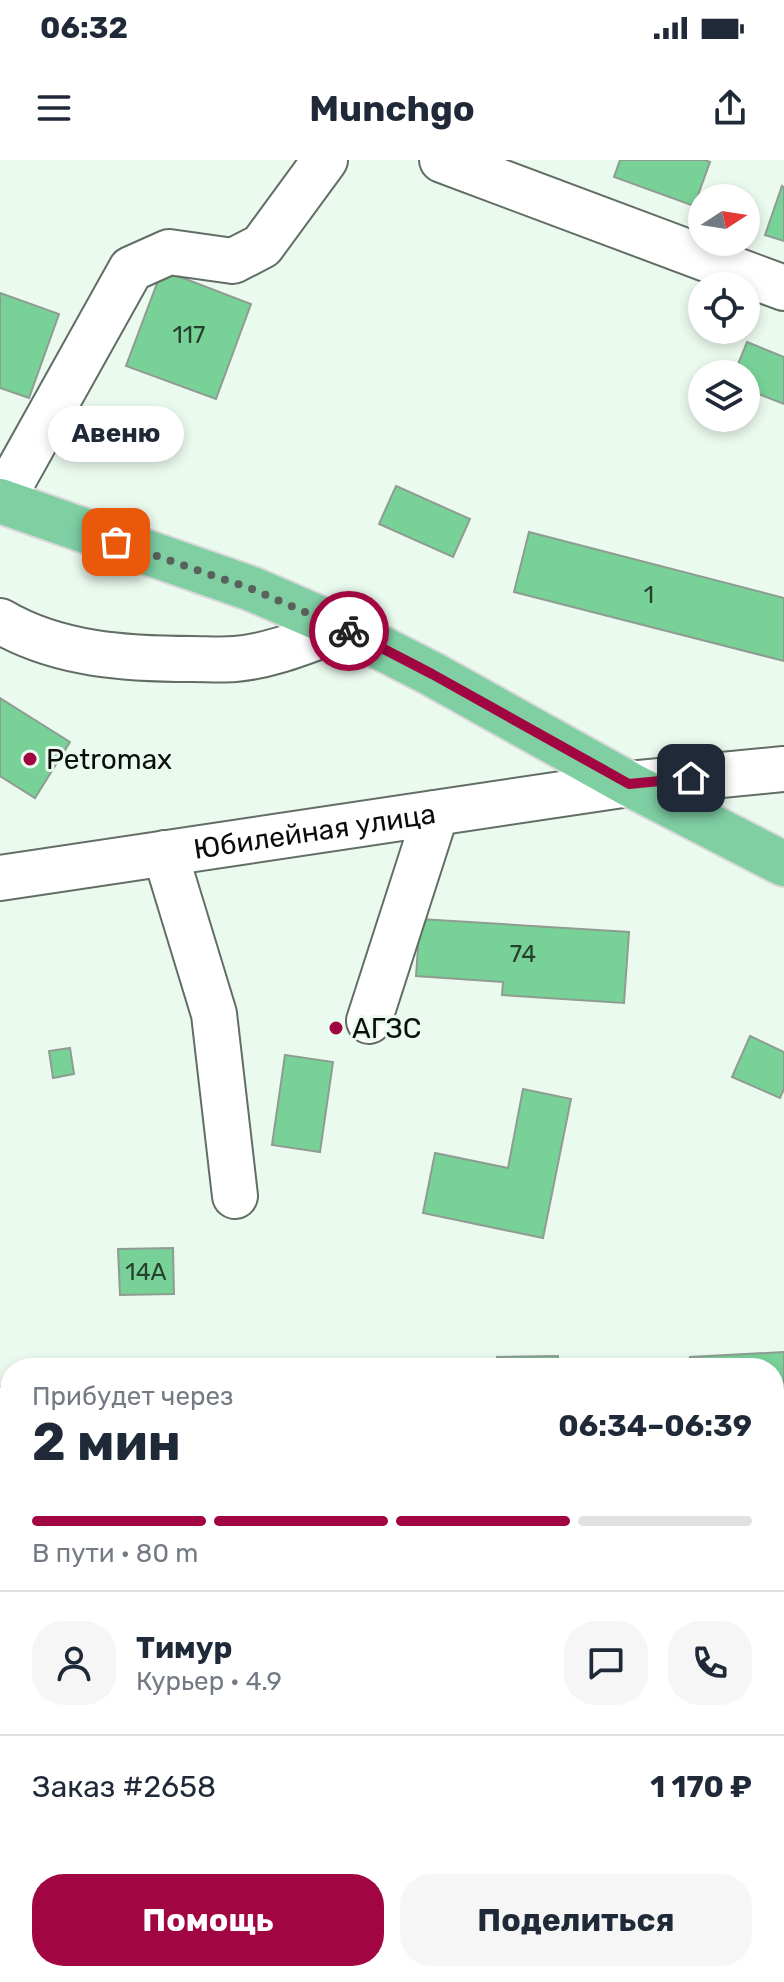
<!DOCTYPE html>
<html lang="ru">
<head>
<meta charset="utf-8">
<style>
	body { margin:0; font-family:Rubik,sans-serif; background:#f6f6f7; color:#1f2937; height:100vh; display:flex; flex-direction:column; font-size:30px; white-space:nowrap }
	* { box-sizing:border-box; margin:0 }
	p { font-size:26px; color:#747a83 }
	.icon { flex:none; width:44px; height:44px; fill:none; stroke:currentColor; stroke-width:2; stroke-linecap:round; stroke-linejoin:round }
	.map { position:relative; flex:1; overflow:hidden }
	.drawer { position:absolute; left:0px; top:1198px; width:784px; height:624px; display:flex; flex-direction:column; background:#fff; border-radius:32px 32px 0 0; box-shadow:0 4px 12px #0003 }
	.drawer>* { flex:none }
	.needle { width:52px; rotate:78deg }
	.controls { position:absolute; left:688px; top:24px; display:grid; gap:16px }
	.controls a { display:grid; place-items:center; width:72px; height:72px; border-radius:50%; background:#fff; box-shadow:0 4px 12px #0003; font-size:40px }
	.pin { position:absolute; display:grid; place-items:center; width:68px; height:68px; color:#fff; margin:-34px; border-radius:16px; box-shadow:0 4px 12px #0006 }
	.courier { position:absolute; display:grid; place-items:center; width:80px; height:80px; margin:-40px; border:6px solid #a20642; border-radius:50%; background:#fff; color:#222; box-shadow:0 2px 10px #0007 }
	.bubble { position:absolute; height:56px; border-radius:28px; background:#fff; box-shadow:0 4px 12px #0003; font-size:26px; font-weight:700; line-height:56px; text-align:center }
	.head em { font-style:normal; font-weight:700 }
	.head div { display:flex; flex-direction:column-reverse }
	.head { display:flex; align-items:center; justify-content:space-between; height:136px; padding:0 32px }
	h1 { font-size:52px; font-weight:700; line-height:60px }
	.bar { display:grid; grid-template-columns:repeat(4,1fr); gap:12px 8px; align-content:center; height:96px; padding:0 32px }
	.bar i { height:10px; border-radius:6px; background:#e0e1e3 }
	.bar .selected { background:#a20642 }
	.bar p { grid-column:span 4 }
	.line { display:flex; align-items:center; gap:20px; padding:0 32px; border-top:2px solid #e0e1e3 }
	.line div { flex:1 }
	.round { display:grid; place-items:center; flex:none; width:84px; height:84px; border-radius:32px; background:#f6f6f7 }
	.primary-button { display:flex; gap:16px; margin-top:auto; padding:16px 32px }
	.primary-button a { flex:1; height:92px; border-radius:32px; background:#a20642; color:#fff; font-size:32px; font-weight:700; line-height:92px; text-align:center }
	.primary-button a+a { background:#f6f6f7; color:#1f2937 }
	.status { display:flex; justify-content:space-between; align-items:center; height:56px; padding:0 40px; background:#fff; direction:ltr }
	.status svg { height:22px; fill:currentColor }
	header { display:flex; justify-content:space-between; align-items:center; height:104px; padding:0 32px; background:#fff; font-size:36px; font-weight:700 }
	.map>svg:first-child { display:block }
	.building { fill:#78d297; stroke:#8e9c92; stroke-width:2 }
	.lines { fill:none; stroke-linecap:round; stroke-linejoin:round }
	.minor-casing { stroke:#626e65; stroke-width:48 }
	.major-casing { stroke:#d8d8d8; stroke-width:48 }
	.minor { stroke:#fff; stroke-width:44 }
	.major { stroke:#7fcfa3; stroke-width:44 }
	.done { stroke:#59615b; stroke-width:8; stroke-dasharray:0 14.4 }
	.route { stroke:#a20642; stroke-width:10 }
	.poi-dot { fill:#a20642; stroke:#ebfaef; stroke-width:3 }
	.labels { text-anchor:middle; stroke-width:6; stroke-linejoin:round; paint-order:stroke }
	.number-label { font-size:24px; fill:#263f2e }
	.poi-label { font-size:28px; fill:#0a0e0b; stroke:#ebfaef; text-anchor:start }
	.street-label { font-size:28px; fill:#0a0e0b; stroke:#ebfaef }
</style>
</head>
<body>
<div class="status"><b>06:32</b><svg viewBox="0 0 49 12"><path d="M0 12V9h3v3zM5 12V6h3v6zM10 12V3h3v9zM15 12V0h3v12zM26 1h20v11H26zM47 4h2v5h-2z"/></svg></div>
<header><svg class="icon" aria-label="menu" viewBox="0 0 24 24"><path d="M4 6h16M4 12h16M4 18h16"/></svg>Munchgo<svg class="icon" aria-label="share" viewBox="0 0 24 24"><path d="M12 15V3M7 8l5-5 5 5M5 13v7h14v-7"/></svg></header>
<div class="map">
<svg width="784" height="1822" viewBox="0 0 784 1822">
	<rect width="100%" height="100%" fill="#ebfaef"/>
	<path class="building" d="M620,0H705L710,2L694,46L614,17Z
		M782,26L784,27V81L765,75Z
		M162,110L251,144L216,239L126,206Z
		M0,133L59,154L29,238L0,228Z
		M747,182L784,197V244L746,229V214H734Z
		M396,326L470,359L453,397L379,364Z
		M529,372L784,438V501L514,432Z
		M0,538L70,582L35,638L0,616Z
		M420,759L629,772L624,843L502,835L503,822L416,816Z
		M750,876L784,892V929L780,938L732,917Z
		M70,888L74,914L53,918L49,891Z
		M285,895L333,902L320,992L272,985Z
		M523,929L571,939L543,1078L423,1053L435,993L508,1008Z
		M173,1088L174,1134L120,1135L118,1089Z
		M784,1192V1241H774V1208H690V1197Z
		M558,1196L559,1208H497V1197Z
		M0,1226H10V1278L0,1279Z
		M784,1345V1390H774V1346Z
		M0,1380H8L10,1419L0,1420Z
		M774,1546H784V1613L774,1614Z
		M10,1595V1649L0,1650V1596Z"/>
	<g class="lines">
		<defs>
			<g id="minor">
				<path d="M442,0L784,128"/>
				<path d="M1,342L131,109L169,92L233,101L262,86L325,0"/>
				<path d="M0,461C58,495 127,499 192,499C206,499 221,500 235,499C272,496 308,480 342,468"/>
				<path d="M165,693L214,854L235,1036"/>
				<path id="s1" d="M0,718L629,624L784,609"/>
				<path d="M369,861L436,653"/>
				<path d="M774,1308L784,1307"/>
				<path d="M0,1350H10"/>
				<path d="M774,1686L784,1685"/>
				<path d="M0,1724H10"/>
			</g>
			<path id="major" d="M0,341L252,429L342,468L432,514L629,624L784,704"/>
		</defs>
		<use href="#minor" class="minor-casing"/>
		<use href="#major" class="major-casing"/>
		<use href="#minor" class="minor"/>
		<use href="#major" class="major"/>
	</g>
	<g class="lines">
		<path class="done" d="M116,382L252,429L349,471"/>
		<path class="route" d="M349,471L432,514L629,624L691,618"/>
	</g>
	<g class="poi-dot">
		<circle cx="30" cy="599" r="8"/>
		<circle cx="336" cy="868" r="8"/>
	</g>
	<g class="labels">
		<g class="number-label">
			<text x="189" y="183">117</text>
			<text x="649" y="443">1</text>
			<text x="523" y="802">74</text>
			<text x="146" y="1120">14А</text>
		</g>
		<g class="poi-label">
			<text x="46" y="609">Petromax</text>
			<text x="352" y="878">АГЗС</text>
		</g>
		<g class="street-label">
			<text dy="10" stroke="none"><textPath href="#s1" startOffset="318">Юбилейная улица</textPath></text>
		</g>
	</g>
</svg>
<div class="controls">
<a><svg class="needle" viewBox="-14 -14 28 28"><path d="M0-13l5 13h-10z" fill="#e53935"/><path d="M0 13l5-13h-10z" fill="#747a83"/></svg></a>
<a><svg class="icon" aria-label="locate" viewBox="0 0 24 24"><circle cx="12" cy="12" r="6"/><path d="M12 2v4M12 18v4M2 12h4M18 12h4"/></svg></a>
<a><svg class="icon" aria-label="layers" viewBox="0 0 24 24"><path d="M12 4l9 5-9 5-9-5zM3 14l9 5 9-5"/></svg></a>
</div>
<div class="pin" style="left:116px;top:382px;background:#ea580c"><svg class="icon" aria-label="bag" viewBox="0 0 24 24"><path d="M5 8h14l-1 12H6zM9 8a3 3 0 0 1 6 0"/></svg></div>
<div class="pin" style="left:691px;top:618px;background:#1f2937"><svg class="icon" aria-label="home" viewBox="0 0 24 24"><path d="M3 11l9-7 9 7M6 9v11h12V9"/></svg></div>
<div class="courier" style="left:349px;top:471px"><svg class="icon" aria-label="bike" viewBox="0 0 24 24"><circle cx="6" cy="16" r="4"/><circle cx="18" cy="16" r="4"/><path d="M6 16l4-8h5l3 8M10 8l3 8H6M13 5h3"/></svg></div>
<div class="bubble" style="left:48px;top:246px;width:136px">Авеню</div>
<section class="drawer">
<div class="head"><div><h1>2 мин</h1><p>Прибудет через</p></div><em>06:34–06:39</em></div>
<div class="bar"><i class="selected"></i><i class="selected"></i><i class="selected"></i><i></i><p>В пути · 80 m</p></div>
<div class="line" style="height:144px"><a class="round"><svg class="icon" aria-label="person" viewBox="0 0 24 24"><circle cx="12" cy="8" r="4"/><path d="M4 21q1-7 8-7t8 7"/></svg></a><div><b>Тимур</b><p>Курьер · 4.9</p></div><a class="round"><svg class="icon" aria-label="chat" viewBox="0 0 24 24"><path d="M4 5h16v11H9l-5 4z"/></svg></a><a class="round"><svg class="icon" aria-label="phone" viewBox="0 0 24 24"><path d="M5 4h4l2 5-3 2q2 4 5 5l2-3 5 2v4C11 20 4 13 5 4z"/></svg></a></div>
<div class="line" style="height:104px"><div>Заказ #2658</div><b>1 170 ₽</b></div>
<div class="primary-button"><a>Помощь</a><a>Поделиться</a></div>
</section>
</div>
</body>
</html>
